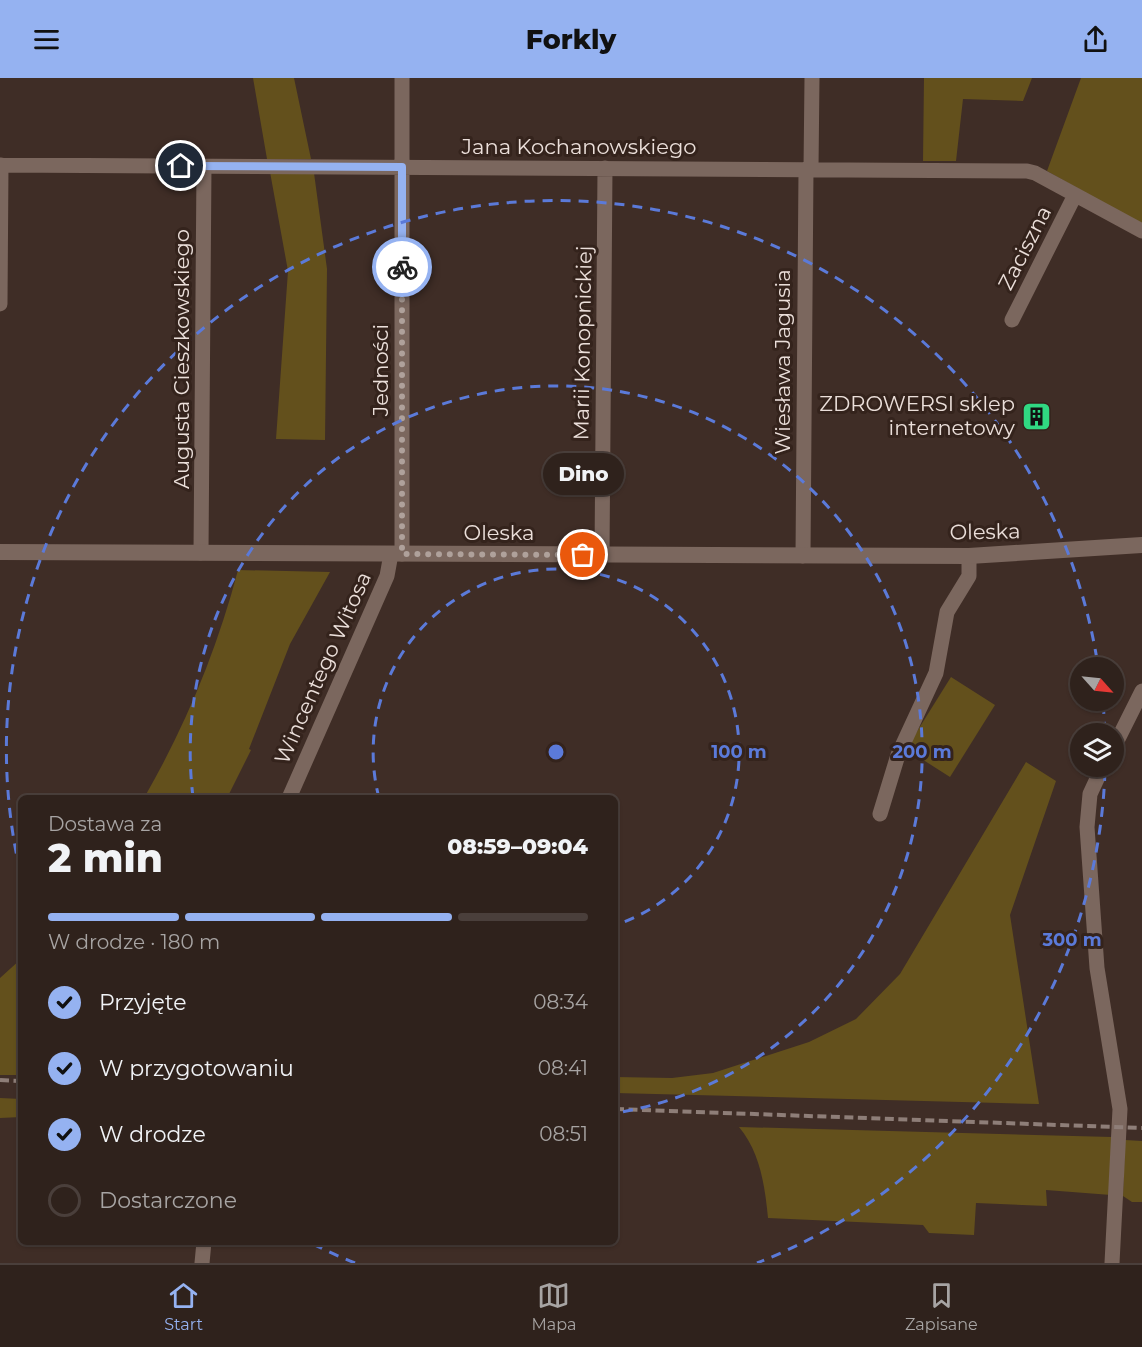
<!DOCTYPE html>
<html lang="pl">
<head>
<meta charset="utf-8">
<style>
	body { margin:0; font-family:Montserrat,sans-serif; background:#3b2f29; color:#f1f3f6; height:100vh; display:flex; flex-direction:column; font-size:22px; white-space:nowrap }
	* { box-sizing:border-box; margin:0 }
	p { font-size:20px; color:#a7a4a3 }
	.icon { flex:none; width:33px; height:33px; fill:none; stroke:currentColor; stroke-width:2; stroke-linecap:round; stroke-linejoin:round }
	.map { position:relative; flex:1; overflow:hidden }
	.details { position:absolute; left:18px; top:717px; width:600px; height:450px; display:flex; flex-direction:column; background:#2f221c; border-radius:9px; box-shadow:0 2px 4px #0004,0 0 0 2px #4a3f3b }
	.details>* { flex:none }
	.needle { width:39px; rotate:117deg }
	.buttons { position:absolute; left:1070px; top:579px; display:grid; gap:12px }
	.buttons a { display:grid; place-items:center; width:54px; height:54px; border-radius:50%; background:#2f221c; box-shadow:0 2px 4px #0004,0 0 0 2px #4a3f3b; font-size:30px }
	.pin { position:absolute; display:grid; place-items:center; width:51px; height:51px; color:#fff; margin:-26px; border:3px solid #fff; border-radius:50%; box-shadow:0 2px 6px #0007 }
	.courier { position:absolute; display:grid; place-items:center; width:60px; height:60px; margin:-30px; border:4px solid #95b2f1; border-radius:50%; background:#fff; color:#222; box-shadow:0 2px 8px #0007 }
	.bubble { position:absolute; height:42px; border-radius:21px; background:#2f221c; box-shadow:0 2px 4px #0004,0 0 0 2px #4a3f3b; font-size:20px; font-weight:800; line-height:42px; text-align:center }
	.overview em { font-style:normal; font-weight:800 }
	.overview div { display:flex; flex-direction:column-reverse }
	.overview { display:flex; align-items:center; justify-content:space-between; height:102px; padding:0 30px }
	h1 { font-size:39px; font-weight:800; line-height:45px }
	.bar { display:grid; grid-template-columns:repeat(4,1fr); gap:9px 6px; align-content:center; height:72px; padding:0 30px }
	.bar i { height:8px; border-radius:4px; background:#4a3f3b }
	.bar .current { background:#95b2f1 }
	.bar p { grid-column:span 4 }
	ol { padding:0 30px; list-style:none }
	li { display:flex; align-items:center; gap:18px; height:66px }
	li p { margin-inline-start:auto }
	li .icon { padding:6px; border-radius:50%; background:#95b2f1; color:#111; stroke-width:4 }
	li:last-child { color:#a7a4a3 }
	li i { width:33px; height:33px; border:3px solid #4a3f3b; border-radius:50% }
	header { display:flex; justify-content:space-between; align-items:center; height:78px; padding:0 30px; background:#95b2f1; color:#111; font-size:27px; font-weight:800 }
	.dock { display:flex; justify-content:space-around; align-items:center; height:84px; border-top:2px solid #4a3f3b; background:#2f221c; font-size:16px; color:#a7a4a3 }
	.dock a { display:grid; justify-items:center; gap:3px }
	.dock .current { color:#95b2f1 }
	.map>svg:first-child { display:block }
	.green { fill:#63501c }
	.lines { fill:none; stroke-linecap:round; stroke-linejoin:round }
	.minor { stroke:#7b675e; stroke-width:15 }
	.tertiary { stroke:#7b675e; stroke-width:16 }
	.rail { stroke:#8e7e78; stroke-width:4; stroke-dasharray:9 4.5; stroke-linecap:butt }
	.done { stroke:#afa19b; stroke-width:6; stroke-dasharray:0 10.8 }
	.route { stroke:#95b2f1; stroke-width:8 }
	.ring { fill:none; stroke:#5b7ad9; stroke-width:3; stroke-dasharray:10 8 }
	.labels { text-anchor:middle; stroke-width:6; stroke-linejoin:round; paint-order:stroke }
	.street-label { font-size:21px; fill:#ebdfda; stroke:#34231c }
	.poi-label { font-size:21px; fill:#ebdfda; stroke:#34231c; text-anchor:end }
	.centre { fill:#5b7ad9; stroke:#34231c; stroke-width:3 }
	.ring-label { font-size:18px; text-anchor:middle; font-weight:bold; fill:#5b7ad9; stroke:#34231c; stroke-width:6; stroke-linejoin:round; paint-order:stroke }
</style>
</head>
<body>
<header><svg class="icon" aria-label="menu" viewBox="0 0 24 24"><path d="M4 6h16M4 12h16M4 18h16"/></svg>Forkly<svg class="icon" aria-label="share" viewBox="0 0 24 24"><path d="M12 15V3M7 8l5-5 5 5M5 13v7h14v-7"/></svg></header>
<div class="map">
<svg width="1142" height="1185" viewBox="0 0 1142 1185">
	<rect width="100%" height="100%" fill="#3f2d26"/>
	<path class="green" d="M253,0H294L311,81H267Z
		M924,0H1032L1023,23L963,21L956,83H923Z
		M1081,0H1142V147L1047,93Z
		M270,94L314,95L327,191L325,362L276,361L288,193Z
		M238,492L330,494L290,566L249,671L251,672L227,720H144C185,649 217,572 238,492Z
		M951,599L995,627L950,699L906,671Z
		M1026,684L1056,703L1010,837L1039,1026L615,1015V999L672,1000L713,995L809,964L856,941L900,896Z
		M21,881V997H0V900Z
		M0,1020L21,1021V1039L0,1040Z
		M739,1049L1112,1059L1111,1117L1046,1112L1047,1128L976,1125L974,1157L929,1155L923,1147L768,1140C765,1108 760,1074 739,1049Z
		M1125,1062L1142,1063V1124H1132L1123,1118Z"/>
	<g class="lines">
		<path class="minor" d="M0,87L1027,93L1035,95L1142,153
			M811,91L812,0
			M0,226L1,87
			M1012,242L1075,117
			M201,475L204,88
			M402,476V0
			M602,477L605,90
			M803,478L806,91
			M1113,671L1142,613
			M1103,688L1090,716L1087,749L1097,890L1120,1031L1112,1185
			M289,720L387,498L391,476
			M880,736L898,677L936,595L947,534L969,498V478
			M202,1185L204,1164"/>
		<path class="tertiary" d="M0,474L969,478L1142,467"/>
		<path class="rail" d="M0,1002L21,1003
			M615,1031L1142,1050"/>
	</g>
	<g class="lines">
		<path class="done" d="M402,189V476L583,477"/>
		<path class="route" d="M181,88L402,89V189"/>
	</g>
	<g class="ring">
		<path d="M379 720A183 183 0 1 1 616 847"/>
		<path d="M193 719A366 366 0 1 1 616 1035"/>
		<path d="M1105 693A549 549 0 0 1 757 1185M355 1185A549 549 0 0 1 311 1165M20 793A549 549 0 1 1 1098 588M1103 626A549 549 0 0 1 1105 655"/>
	</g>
	<defs>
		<symbol id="building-square" viewBox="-11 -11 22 22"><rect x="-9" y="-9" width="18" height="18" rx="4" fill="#30d882" stroke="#34231c"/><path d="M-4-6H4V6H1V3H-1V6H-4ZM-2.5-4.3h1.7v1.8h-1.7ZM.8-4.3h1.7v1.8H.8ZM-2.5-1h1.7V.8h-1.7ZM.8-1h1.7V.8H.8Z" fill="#111"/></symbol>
	</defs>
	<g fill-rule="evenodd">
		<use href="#building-square" x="1020" y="322" width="33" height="33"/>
	</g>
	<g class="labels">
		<g class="street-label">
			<text x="579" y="76">Jana Kochanowskiego</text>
			<text transform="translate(1025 170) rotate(-63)" y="7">Zaciszna</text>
			<text transform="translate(583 265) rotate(-89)" y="7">Marii Konopnickiej</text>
			<text transform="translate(182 281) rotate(-90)" y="7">Augusta Cieszkowskiego</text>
			<text transform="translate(783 284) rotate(-90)" y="7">Wiesława Jagusia</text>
			<text transform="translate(381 292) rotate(-90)" y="7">Jedności</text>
			<text transform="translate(985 454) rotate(-1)" y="7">Oleska</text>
			<text x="499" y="462">Oleska</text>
			<text transform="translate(323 590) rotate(-66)" y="7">Wincentego Witosa</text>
		</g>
		<g class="poi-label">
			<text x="1015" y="333">ZDROWERSI sklep<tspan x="1015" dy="24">internetowy</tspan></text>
		</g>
	</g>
	<circle cx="556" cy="674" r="9" class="centre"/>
	<g class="ring-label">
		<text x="739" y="680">100 m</text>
		<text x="922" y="680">200 m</text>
		<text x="1072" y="868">300 m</text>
	</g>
</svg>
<div class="buttons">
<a><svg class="needle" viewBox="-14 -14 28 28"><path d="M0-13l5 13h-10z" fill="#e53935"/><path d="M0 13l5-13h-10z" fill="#a7a4a3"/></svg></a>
<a><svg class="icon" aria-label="layers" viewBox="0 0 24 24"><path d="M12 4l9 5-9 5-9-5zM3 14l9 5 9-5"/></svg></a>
</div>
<div class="pin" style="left:583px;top:477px;background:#ea580c"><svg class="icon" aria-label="bag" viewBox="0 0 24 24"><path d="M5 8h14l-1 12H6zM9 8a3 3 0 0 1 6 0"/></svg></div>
<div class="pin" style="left:181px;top:88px;background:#1f2937"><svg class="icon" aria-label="home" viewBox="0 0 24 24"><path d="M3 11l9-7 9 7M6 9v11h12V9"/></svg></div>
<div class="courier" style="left:402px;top:189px"><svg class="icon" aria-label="bike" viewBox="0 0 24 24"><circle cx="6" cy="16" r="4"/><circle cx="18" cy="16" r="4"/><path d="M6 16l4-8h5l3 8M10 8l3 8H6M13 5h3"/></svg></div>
<div class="bubble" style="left:543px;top:375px;width:81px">Dino</div>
<section class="details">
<div class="overview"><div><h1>2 min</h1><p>Dostawa za</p></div><em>08:59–09:04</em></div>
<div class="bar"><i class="current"></i><i class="current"></i><i class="current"></i><i></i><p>W drodze · 180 m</p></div>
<ol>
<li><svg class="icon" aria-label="check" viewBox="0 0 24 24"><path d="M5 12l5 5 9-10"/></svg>Przyjęte<p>08:34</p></li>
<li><svg class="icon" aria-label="check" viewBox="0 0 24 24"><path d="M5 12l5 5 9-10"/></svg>W przygotowaniu<p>08:41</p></li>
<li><svg class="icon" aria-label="check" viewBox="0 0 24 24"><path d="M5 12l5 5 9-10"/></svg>W drodze<p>08:51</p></li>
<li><i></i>Dostarczone</li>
</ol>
</section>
</div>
<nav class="dock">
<a class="current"><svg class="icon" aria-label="home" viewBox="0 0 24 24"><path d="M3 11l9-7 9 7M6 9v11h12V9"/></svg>Start</a>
<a><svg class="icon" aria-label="map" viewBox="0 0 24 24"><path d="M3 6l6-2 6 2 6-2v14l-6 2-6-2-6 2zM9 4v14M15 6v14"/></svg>Mapa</a>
<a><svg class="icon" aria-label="saved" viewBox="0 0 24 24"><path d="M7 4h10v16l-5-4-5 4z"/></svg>Zapisane</a>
</nav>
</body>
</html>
